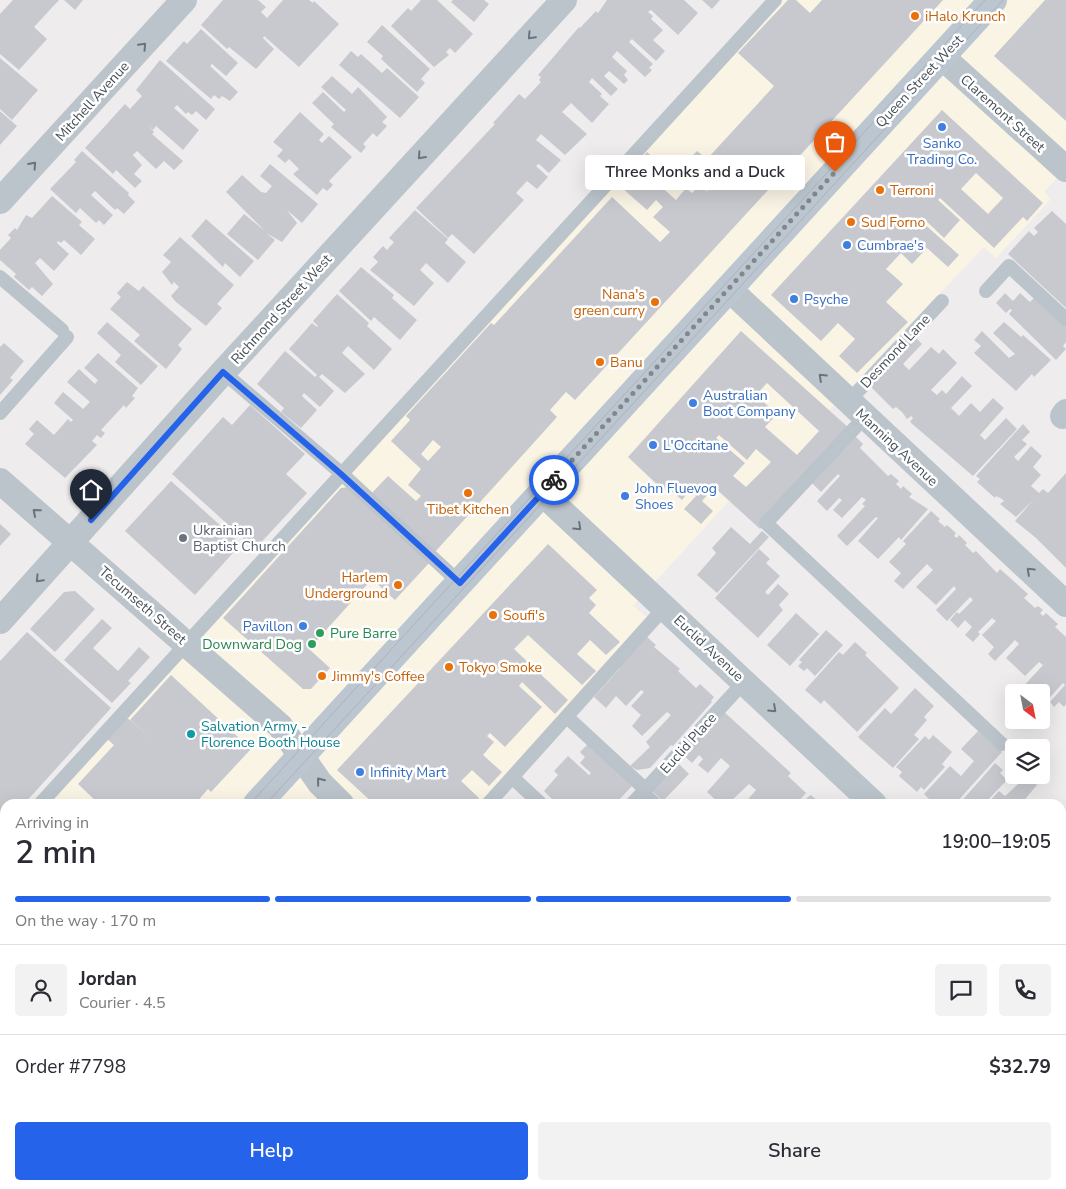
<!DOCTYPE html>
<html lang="en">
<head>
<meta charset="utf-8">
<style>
	body { margin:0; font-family:"Nunito Sans",sans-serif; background:#f2f2f3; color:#2b2b33; height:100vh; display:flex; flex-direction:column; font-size:19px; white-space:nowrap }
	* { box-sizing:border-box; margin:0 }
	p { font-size:16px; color:#7c7c81 }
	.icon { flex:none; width:28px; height:28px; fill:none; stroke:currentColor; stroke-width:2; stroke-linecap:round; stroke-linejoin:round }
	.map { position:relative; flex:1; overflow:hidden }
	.panel { position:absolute; left:0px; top:799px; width:1066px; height:391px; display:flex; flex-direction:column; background:#fff; border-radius:15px 15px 0 0; box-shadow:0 5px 20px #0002 }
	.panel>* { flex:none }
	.needle { width:32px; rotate:148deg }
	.fabs { position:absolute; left:1005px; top:684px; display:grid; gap:10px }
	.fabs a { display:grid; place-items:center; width:45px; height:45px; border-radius:5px; background:#fff; box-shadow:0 5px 20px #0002; font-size:25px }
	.pin { position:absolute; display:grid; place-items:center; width:42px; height:42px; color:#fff; margin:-51px -21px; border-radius:50% 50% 50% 0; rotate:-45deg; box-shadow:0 0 5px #0007 }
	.pin .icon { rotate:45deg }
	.courier { position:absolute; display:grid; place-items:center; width:50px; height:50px; margin:-25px; border:4px solid #2563eb; border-radius:50%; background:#fff; color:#222; box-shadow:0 1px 6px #0007 }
	.bubble { position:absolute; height:35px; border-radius:5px; background:#fff; box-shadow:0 5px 20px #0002; font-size:16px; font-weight:600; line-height:35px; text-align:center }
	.summary em { font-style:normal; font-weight:600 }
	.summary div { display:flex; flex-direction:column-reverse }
	.summary { display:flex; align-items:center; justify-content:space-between; height:85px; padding:0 15px }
	h1 { font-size:32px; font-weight:600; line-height:38px }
	.bar { display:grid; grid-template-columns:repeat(4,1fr); gap:8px 5px; align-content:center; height:60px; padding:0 15px }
	.bar i { height:6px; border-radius:4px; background:#e1e1e2 }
	.bar .on { background:#2563eb }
	.bar p { grid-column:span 4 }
	.line { display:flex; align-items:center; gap:12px; padding:0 15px; border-top:1px solid #e1e1e2 }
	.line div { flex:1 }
	.round { display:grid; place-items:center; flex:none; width:52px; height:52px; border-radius:5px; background:#f2f2f3 }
	.primary-button { display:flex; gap:10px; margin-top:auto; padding:10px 15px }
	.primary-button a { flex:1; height:58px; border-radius:5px; background:#2563eb; color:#fff; font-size:20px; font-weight:600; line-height:58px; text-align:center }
	.primary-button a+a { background:#f2f2f3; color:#2b2b33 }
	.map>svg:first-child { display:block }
	.commercial { fill:#faf4e5 }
	.building { fill:#c7c9cf; fill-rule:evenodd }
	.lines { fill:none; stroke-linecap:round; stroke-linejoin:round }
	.service { stroke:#bbc4cb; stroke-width:14 }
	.minor { stroke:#bbc4cb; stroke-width:26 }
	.secondary { stroke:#bbc6d0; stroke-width:28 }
	.tram { stroke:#afb2b7; stroke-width:1 }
	.oneway { stroke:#69737b }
	.done { stroke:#81878d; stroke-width:5; stroke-dasharray:0 9 }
	.route { stroke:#2563eb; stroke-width:6 }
	.food-dot { fill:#e8710a; stroke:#fff; stroke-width:2 }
	.shop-dot { fill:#3f7fe0; stroke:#fff; stroke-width:2 }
	.worship-dot { fill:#6b7280; stroke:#fff; stroke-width:2 }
	.leisure-dot { fill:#2e9e5b; stroke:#fff; stroke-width:2 }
	.culture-dot { fill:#0f9aa8; stroke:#fff; stroke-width:2 }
	.labels { text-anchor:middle; stroke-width:5; stroke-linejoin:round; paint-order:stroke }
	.food-label { font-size:14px; fill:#c56008; stroke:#fff; text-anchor:start }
	.street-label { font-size:14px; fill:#465059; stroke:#fff }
	.shop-label { font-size:14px; fill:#366cbe; stroke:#fff; text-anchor:start }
	.worship-label { font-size:14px; fill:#5b616d; stroke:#fff; text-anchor:start }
	.leisure-label { font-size:14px; fill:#27864d; stroke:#fff; text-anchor:start }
	.culture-label { font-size:14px; fill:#0d838f; stroke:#fff; text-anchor:start }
</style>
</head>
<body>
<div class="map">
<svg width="1066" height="1189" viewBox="0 0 1066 1189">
	<rect width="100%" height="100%" fill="#efeced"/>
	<path class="commercial" d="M769,0H1066V168L1044,192L1051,199L996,258L984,247L829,410L836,445L760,529L729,501L633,606L650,620L480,804H33Z
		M5,835V1185H153L149,1189H0V840Z"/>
	<path class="building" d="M13,0H59L34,27L47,39L19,70L0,54V14Z
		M64,0H83L75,10Z
		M223,0H258L266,7L261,12L267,18L283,0H309L313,3L314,1L339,24L299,67L264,36L263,38L274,49L256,69L229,47L227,49L201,25Z
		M421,0H437L473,34L455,53L450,48L446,52L449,55L434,67L391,26L408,8L411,11Z
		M453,0H484L489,4L474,22L451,2Z
		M607,0H684L698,13L678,35L651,10L648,12L653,16L651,19L663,30L653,40L665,51L656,61L632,39L629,42L653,64L649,68L652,70L645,77L617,51L612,57L627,71L624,75L628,80L624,84L609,71L604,76L618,89L611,96L592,78L589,82L602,94L600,96L609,104L592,123L571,103L562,112L587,134L565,155L541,134L536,140L561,160L549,173L539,164L536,166L548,177L537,189L527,181L516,193L524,200L474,254L452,234L448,238L416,208L495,124L493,123L519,94L525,99L541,82L539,80L541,77L538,75L579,27L580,28L596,11L598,13Z
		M702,0H720L712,9Z
		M788,0H796L810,13L822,0H943L575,400L566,392L550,410L557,417L435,552L371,494L388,476L416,501L421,496L408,485L421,469L391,441L410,420L406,416L491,323L494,325L612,197L660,242L670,232L653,217L663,207L656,200L647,210L622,188L640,167L637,164L647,152L666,170L655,181L676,200L686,188L692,193L699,185L707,191L713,185L687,161L697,151L707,159L774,86L738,53ZM433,440L441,447L428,461L421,454Z
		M1045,0H1066V121L994,56Z
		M382,25L430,69L421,79L425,83L417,92L381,59L383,56L367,42Z
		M201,29L238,63L226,76L212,64L210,66L238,92L230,101L222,96L219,99L214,95L211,99L166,61L184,41L187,44Z
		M351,51L358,57L361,54L382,73L387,68L419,97L400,118L339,65Z
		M0,58L38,90L12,120L0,109Z
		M160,60L215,109L206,120L196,111L192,115L188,112L186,114L177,105L174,108L199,130L183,150L156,126L153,130L147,124L154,132L152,134L183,161L174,170L164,161L156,169L137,151L133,155L131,153L142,165L134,174L142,181L135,188L116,170L113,174L85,148L125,104L130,109L142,96L136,90Z
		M332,76L352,94L358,87L387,117L382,122L387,126L377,137L373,133L363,144L366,147L361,153L331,127L334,124L312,103L323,92L344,112L346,110L321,87Z
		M942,110L1043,203L1027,221L1023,217L994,248L940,198L938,200L960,220L944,238L923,218L921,221L959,255L948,267L927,248L912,264L901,253L886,269L903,284L886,302L908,322L857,373L839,356L855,339L838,323L821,341L771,295ZM976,173L1003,198L988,214L961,189Z
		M0,111L17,126L0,145Z
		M300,112L324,134L319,140L322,143L329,136L352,157L329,181L333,185L327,191L323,188L317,195L293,174L299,169L289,159L285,163L277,156L283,150L273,142Z
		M82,151L129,193L128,195L135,202L124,214L117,208L115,210L95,191L91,195L113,215L104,225L99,220L96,223L80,208L76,213L50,189L76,162L74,160Z
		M270,164L318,204L302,223L287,210L297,223L282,242L266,233L275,240L258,260L227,234L244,214L265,231L226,192L242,175L261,192L266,193L272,186L260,176Z
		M52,196L82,222L79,225L95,239L81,255L64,240L61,243L58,241L57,243L69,254L54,271L40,258L35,263L53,284L42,296L32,287L29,290L14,277L16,274L0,260V250L11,238L8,235L15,228L17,230L26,215L32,218Z
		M415,210L448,239L445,243L466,262L448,283L426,263L420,270L434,283L414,306L370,270L378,262L373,257L383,246L387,250L394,242L389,238Z
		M1052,211L1066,224V308L1008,254L1029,231L1034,236L1038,232L1034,228Z
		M206,219L254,261L240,277L225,263L223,267L191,236Z
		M180,237L234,285L217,304L222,308L206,326L176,302L171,296L179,287L174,282L172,285L162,272L171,262L163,255Z
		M361,267L394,295L392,298L417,320L400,340L374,317L371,321L339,291Z
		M127,282L139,291L143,286L192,329L178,345L182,349L166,369L134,341L140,335L110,309L121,297L117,293Z
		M1005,293L1013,301L1020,293L1030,302L1034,298L1066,322V342L1063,346L1066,349L1056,360L1009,314L1012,310L1010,309L1006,313L996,303Z
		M337,294L369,323L367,326L392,349L374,370L348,346L342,353L365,374L345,393L322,374L319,377L334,391L320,407L304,393L302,396L317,410L301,428L281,412L284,408L257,384L285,351L315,377L317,375L289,349L312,323L317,327L318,326L313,321Z
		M107,322L158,366L141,385L115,362L121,355L97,333Z
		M1004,322L1021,337L1023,335L1051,360L1034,377L1032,374L1016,391L974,353L981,346L974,340L982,331L1009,358L1015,354L993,333Z
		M741,331L850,429L760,529L714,487L702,501L713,511L701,524L684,509L696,496L690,490L682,500L667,487L664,491L628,457ZM767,383L819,431L797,455L765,427L777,414L756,395ZM719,435L747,460L756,449L771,462L746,487L733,476L745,463L716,438Z
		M912,334L922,344L903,364L909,370L931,347L939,354L943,349L957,363L931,390L937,395L942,390L946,394L962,376L972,386L951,408L959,416L971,403L980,412L993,398L1004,408L980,435L985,440L1006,418L1017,429L973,476L910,422L913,418L911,416L907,419L902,412L896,407L893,409L866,382Z
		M4,343L24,361L10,378L13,380L0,395V347Z
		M98,353L138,388L132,396L135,398L126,408L124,405L101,430L105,433L101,438L97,435L92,441L97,445L65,478L25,444L34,434L29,429L37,420L54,435L68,419L71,422L73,420L54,403L63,392L83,409L90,402L67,382L79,369L95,384L98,380L84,368Z
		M250,405L305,454L286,474L307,493L255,549L172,474L223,417L232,425Z
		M1023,424L1030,432L1022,440L1027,444L1014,457L1018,461L1031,446L1042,456L1033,467L1041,475L1031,486L1039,493L1043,489L1048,493L1066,473V568L1036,538L1015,521L1034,499L1016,517L1000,504L1004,501L1002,499L996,496L995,498L977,482L980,479L976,476Z
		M854,435L863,444L860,448L888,476L891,474L899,481L896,484L901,489L903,486L912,494L909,497L928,509L901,540L899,537L878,559L858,541L878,518L876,517L847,546L837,536L865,506L862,504L866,500L862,497L842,518L833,510L842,500L839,498L827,511L817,501L840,476L838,474L821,492L808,479Z
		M171,481L241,544L195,595L125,531Z
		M350,487L429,563L395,600L372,579L309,649L330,668L311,689H303L223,618L341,488Z
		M931,511L940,519L938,521L945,527L947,525L956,533L954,536L957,538L959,535L967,543L965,545L973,553L976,551L997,573L1000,569L1028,594L1024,598L1035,608L1038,606L1043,610L1040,613L1043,616L1046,613L1058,624L1055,627L1066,637V704L1064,707L1059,702L1054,707L1050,702L1065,685L1063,683L1041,707V692H1023L1020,690L1043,665L1039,662L1025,676L1006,658L1019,644L1015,640L995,661L988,654L994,647L982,635L996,621L992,618L978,632L980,634L973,642L965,635L972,627L965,620L958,628L950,620L957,612L959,614L973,600L970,597L947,621L936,610L956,589L954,586L936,605L916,587L933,570L927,564L903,589L894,581L901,573L889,562L906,544L903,541Z
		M0,524L11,534L0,546Z
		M731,527L750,544L762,531L769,537L717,593L697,575L716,553L712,548Z
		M548,544L597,590L589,598L596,605L589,613L620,642L606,655L590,640L577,654L596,671L582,685L528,635L514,649L568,700L555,714L522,682L519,686L542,707L505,747L490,733L487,736L494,742L483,755L502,772L489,786L472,770L461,781L479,798L474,804H374L337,770Z
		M759,549L770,559L766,563L780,576L765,592L768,595L778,584L789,594L779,605L783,610L758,638L715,598Z
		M75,591L95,609L55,652L30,629L64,592Z
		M796,613L819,634L790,666L767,645Z
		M102,619L112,628L93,648L118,671L139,647L150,657L128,681L131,683L112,703L64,660Z
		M826,630L843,645L815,676L807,668L804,671L798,666L802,662L799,660Z
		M27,632L111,708L24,804H5V825L0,830V661Z
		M642,636L645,639L647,637L656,645L654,647L680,669L678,671L696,688L700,684L714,697L711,701L712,702L673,746L671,745L650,768L637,770L630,766L650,747L646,742L671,715L667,712L642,736L632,726L641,715L631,706L644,692L641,690L626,706L616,696L606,708L594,697L620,668L616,665Z
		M855,642L867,653L865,655L899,688L857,732L824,700L821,704L805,690L839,652L843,655Z
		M171,675L251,749L211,792L208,789L195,804H99L78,784L114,745L107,739L126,717L155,741L130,720Z
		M915,688L934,706L924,717L927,720L914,735L919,739L893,768L858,737L885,708L891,714Z
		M722,710L791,773L788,776L806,793L796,804H744L756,790L749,784L728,804H720L707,792L730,766L721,758L708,773L698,765L703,759L699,755L692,763L683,755Z
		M978,731L1002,752L955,804H934L924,794L950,766L961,776L974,761L961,749Z
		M933,735L952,752L942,764L945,767L924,790L921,787L917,792L899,776L902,772L896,767L925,736L929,740Z
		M588,744L633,785L615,804H557L544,791L558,775L554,771L568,756L589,775L591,773L580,763L585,757L580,752Z
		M678,763L689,774L663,801L651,790Z
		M995,763L1003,770L1000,773L1007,780L984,804H959Z
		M1028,775L1037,785L1021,804H987L999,791L1005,796Z
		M811,795L821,804H801L808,797Z
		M1066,855V911L1061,916V860Z
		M5,932V1016L0,1021V938Z
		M1065,1024L1066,1097L1061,1102V1028Z
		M1061,1108L1066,1112V1138L1061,1133Z
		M5,1142V1185H64L69,1189H0V1148Z
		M202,1185H224L229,1189H198Z
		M237,1185H255L258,1187L260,1185H310L306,1189H236Z
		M396,1185H473L470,1189H398L399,1187Z
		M631,1185H657L662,1189H627Z
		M773,1185H805L802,1189H778Z
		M914,1185H964L961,1189H918Z
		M982,1185H1013L1010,1189H987Z"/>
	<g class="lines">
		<path class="service" d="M0,277L62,330
			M986,291L1009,266L1066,319
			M223,372L341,473L460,583
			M848,402L942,301
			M0,413L67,337
			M864,418L766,523L1002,744
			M567,717L645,789
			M513,778L541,804
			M643,793L655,804
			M40,804L775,0
			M488,804L665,607
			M632,804L744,682
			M0,847L5,842
			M493,1185L497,1189
			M155,1189L159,1185
			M622,1189L625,1185"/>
		<path class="minor" d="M941,56L1066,169
			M0,201L184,0
			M729,289L1066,604
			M1063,416L1066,412
			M0,481L280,726L320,783L341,804
			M542,493L874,804
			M0,621L223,372L564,0
			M1061,977L1066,972
			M127,1185L132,1189
			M717,1185L722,1189
			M344,1189L348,1185
			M868,1189L871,1185"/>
		<path class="secondary" d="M257,804L993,0
			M0,1085L5,1080"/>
		<path class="tram" d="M250,804L985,0
			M266,804L1003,0
			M0,1077L5,1071
			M0,1094L5,1089"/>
	</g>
	<defs><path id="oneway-chevron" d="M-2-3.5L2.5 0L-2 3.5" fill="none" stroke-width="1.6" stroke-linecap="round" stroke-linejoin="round" transform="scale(1.25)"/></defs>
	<g class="oneway">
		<use href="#oneway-chevron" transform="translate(531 36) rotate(133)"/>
		<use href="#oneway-chevron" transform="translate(143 46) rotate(-47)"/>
		<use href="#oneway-chevron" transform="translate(421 156) rotate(132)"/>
		<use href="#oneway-chevron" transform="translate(33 165) rotate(-48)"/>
		<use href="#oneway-chevron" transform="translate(822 377) rotate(-137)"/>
		<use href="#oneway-chevron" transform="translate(36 512) rotate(-139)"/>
		<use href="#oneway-chevron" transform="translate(578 527) rotate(43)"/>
		<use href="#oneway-chevron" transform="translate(1030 571) rotate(-137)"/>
		<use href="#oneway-chevron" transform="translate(39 579) rotate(133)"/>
		<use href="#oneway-chevron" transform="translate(773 709) rotate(43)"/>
		<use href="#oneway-chevron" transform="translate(320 781) rotate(-129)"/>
	</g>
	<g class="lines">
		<path class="done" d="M554,480L835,172"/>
		<path class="route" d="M91,520L223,372L341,474L460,583L554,480"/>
	</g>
	<g class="food-dot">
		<circle cx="915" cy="16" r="5"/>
		<circle cx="880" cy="190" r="5"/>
		<circle cx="851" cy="222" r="5"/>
		<circle cx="655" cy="302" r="5"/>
		<circle cx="600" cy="362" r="5"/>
		<circle cx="468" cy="493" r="5"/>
		<circle cx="398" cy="585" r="5"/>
		<circle cx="493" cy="615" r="5"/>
		<circle cx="449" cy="667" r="5"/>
		<circle cx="322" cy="676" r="5"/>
	</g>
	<g class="shop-dot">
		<circle cx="942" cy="127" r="5"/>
		<circle cx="847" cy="245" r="5"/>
		<circle cx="794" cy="299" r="5"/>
		<circle cx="693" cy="403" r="5"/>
		<circle cx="653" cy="445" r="5"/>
		<circle cx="625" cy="496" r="5"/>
		<circle cx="303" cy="626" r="5"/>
		<circle cx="360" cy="772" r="5"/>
	</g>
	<circle class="worship-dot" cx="183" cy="538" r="5"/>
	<g class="leisure-dot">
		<circle cx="320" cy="633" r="5"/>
		<circle cx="312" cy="644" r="5"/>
	</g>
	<circle class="culture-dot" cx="191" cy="734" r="5"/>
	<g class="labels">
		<g class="food-label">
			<text x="925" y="21">iHalo Krunch</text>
			<text x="890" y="195">Terroni</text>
			<text x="861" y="227">Sud Forno</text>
			<text x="645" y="299" text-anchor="end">Nana's<tspan x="645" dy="16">green curry</tspan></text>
			<text x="610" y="367">Banu</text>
			<text x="468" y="514" text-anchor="middle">Tibet Kitchen</text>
			<text x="388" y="582" text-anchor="end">Harlem<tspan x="388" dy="16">Underground</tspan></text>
			<text x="503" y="620">Soufi's</text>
			<text x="459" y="672">Tokyo Smoke</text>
			<text x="332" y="681">Jimmy's Coffee</text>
		</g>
		<g class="street-label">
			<text transform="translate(919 81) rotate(-47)" y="5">Queen Street West</text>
			<text transform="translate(92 101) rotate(-48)" y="5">Mitchell Avenue</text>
			<text transform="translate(1003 113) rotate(42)" y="5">Claremont Street</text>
			<text transform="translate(281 309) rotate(-48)" y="5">Richmond Street West</text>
			<text transform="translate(895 351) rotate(-47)" y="5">Desmond Lane</text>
			<text transform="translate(897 447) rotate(43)" y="5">Manning Avenue</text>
			<text transform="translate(143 605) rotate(41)" y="5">Tecumseth Street</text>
			<text transform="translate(709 648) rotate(43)" y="5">Euclid Avenue</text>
			<text transform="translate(688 743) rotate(-48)" y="5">Euclid Place</text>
		</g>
		<g class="shop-label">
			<text x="942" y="148" text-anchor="middle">Sanko<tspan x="942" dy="16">Trading Co.</tspan></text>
			<text x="857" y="250">Cumbrae's</text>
			<text x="804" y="304">Psyche</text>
			<text x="703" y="400">Australian<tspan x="703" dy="16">Boot Company</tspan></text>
			<text x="663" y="450">L'Occitane</text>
			<text x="635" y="493">John Fluevog<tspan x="635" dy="16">Shoes</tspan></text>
			<text x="293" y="631" text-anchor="end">Pavillon</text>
			<text x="370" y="777">Infinity Mart</text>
		</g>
		<g class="worship-label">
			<text x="193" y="535">Ukrainian<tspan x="193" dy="16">Baptist Church</tspan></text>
		</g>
		<g class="leisure-label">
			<text x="330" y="638">Pure Barre</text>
			<text x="302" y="649" text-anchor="end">Downward Dog</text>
		</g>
		<g class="culture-label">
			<text x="201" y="731">Salvation Army -<tspan x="201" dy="16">Florence Booth House</tspan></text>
		</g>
	</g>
</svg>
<div class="fabs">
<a><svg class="needle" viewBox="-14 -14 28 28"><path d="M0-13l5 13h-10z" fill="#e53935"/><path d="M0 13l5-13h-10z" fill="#7c7c81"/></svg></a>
<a><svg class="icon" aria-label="layers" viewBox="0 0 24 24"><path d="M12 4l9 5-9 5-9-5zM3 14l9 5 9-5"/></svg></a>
</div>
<div class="pin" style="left:835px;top:172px;background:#ea580c"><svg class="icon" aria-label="bag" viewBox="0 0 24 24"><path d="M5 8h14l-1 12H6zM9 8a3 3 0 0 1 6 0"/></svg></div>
<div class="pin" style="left:91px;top:520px;background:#1f2937"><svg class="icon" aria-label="home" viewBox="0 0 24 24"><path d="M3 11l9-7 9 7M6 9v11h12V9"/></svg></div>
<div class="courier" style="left:554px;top:480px"><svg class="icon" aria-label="bike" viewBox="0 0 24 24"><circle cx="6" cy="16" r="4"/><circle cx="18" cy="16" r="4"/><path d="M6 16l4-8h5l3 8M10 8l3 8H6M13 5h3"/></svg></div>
<div class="bubble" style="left:585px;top:155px;width:220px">Three Monks and a Duck</div>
<section class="panel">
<div class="summary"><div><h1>2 min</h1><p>Arriving in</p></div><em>19:00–19:05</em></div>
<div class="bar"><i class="on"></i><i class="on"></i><i class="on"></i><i></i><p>On the way · 170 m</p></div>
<div class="line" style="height:90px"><a class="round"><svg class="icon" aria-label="person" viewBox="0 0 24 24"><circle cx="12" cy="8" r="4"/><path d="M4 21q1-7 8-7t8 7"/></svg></a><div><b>Jordan</b><p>Courier · 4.5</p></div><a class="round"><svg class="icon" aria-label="chat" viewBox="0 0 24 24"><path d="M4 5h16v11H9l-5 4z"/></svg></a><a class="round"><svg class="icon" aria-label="phone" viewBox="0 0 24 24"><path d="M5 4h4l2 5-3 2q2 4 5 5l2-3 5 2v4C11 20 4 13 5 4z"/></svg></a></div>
<div class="line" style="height:65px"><div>Order #7798</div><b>$32.79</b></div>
<div class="primary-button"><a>Help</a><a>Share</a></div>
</section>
</div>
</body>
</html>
